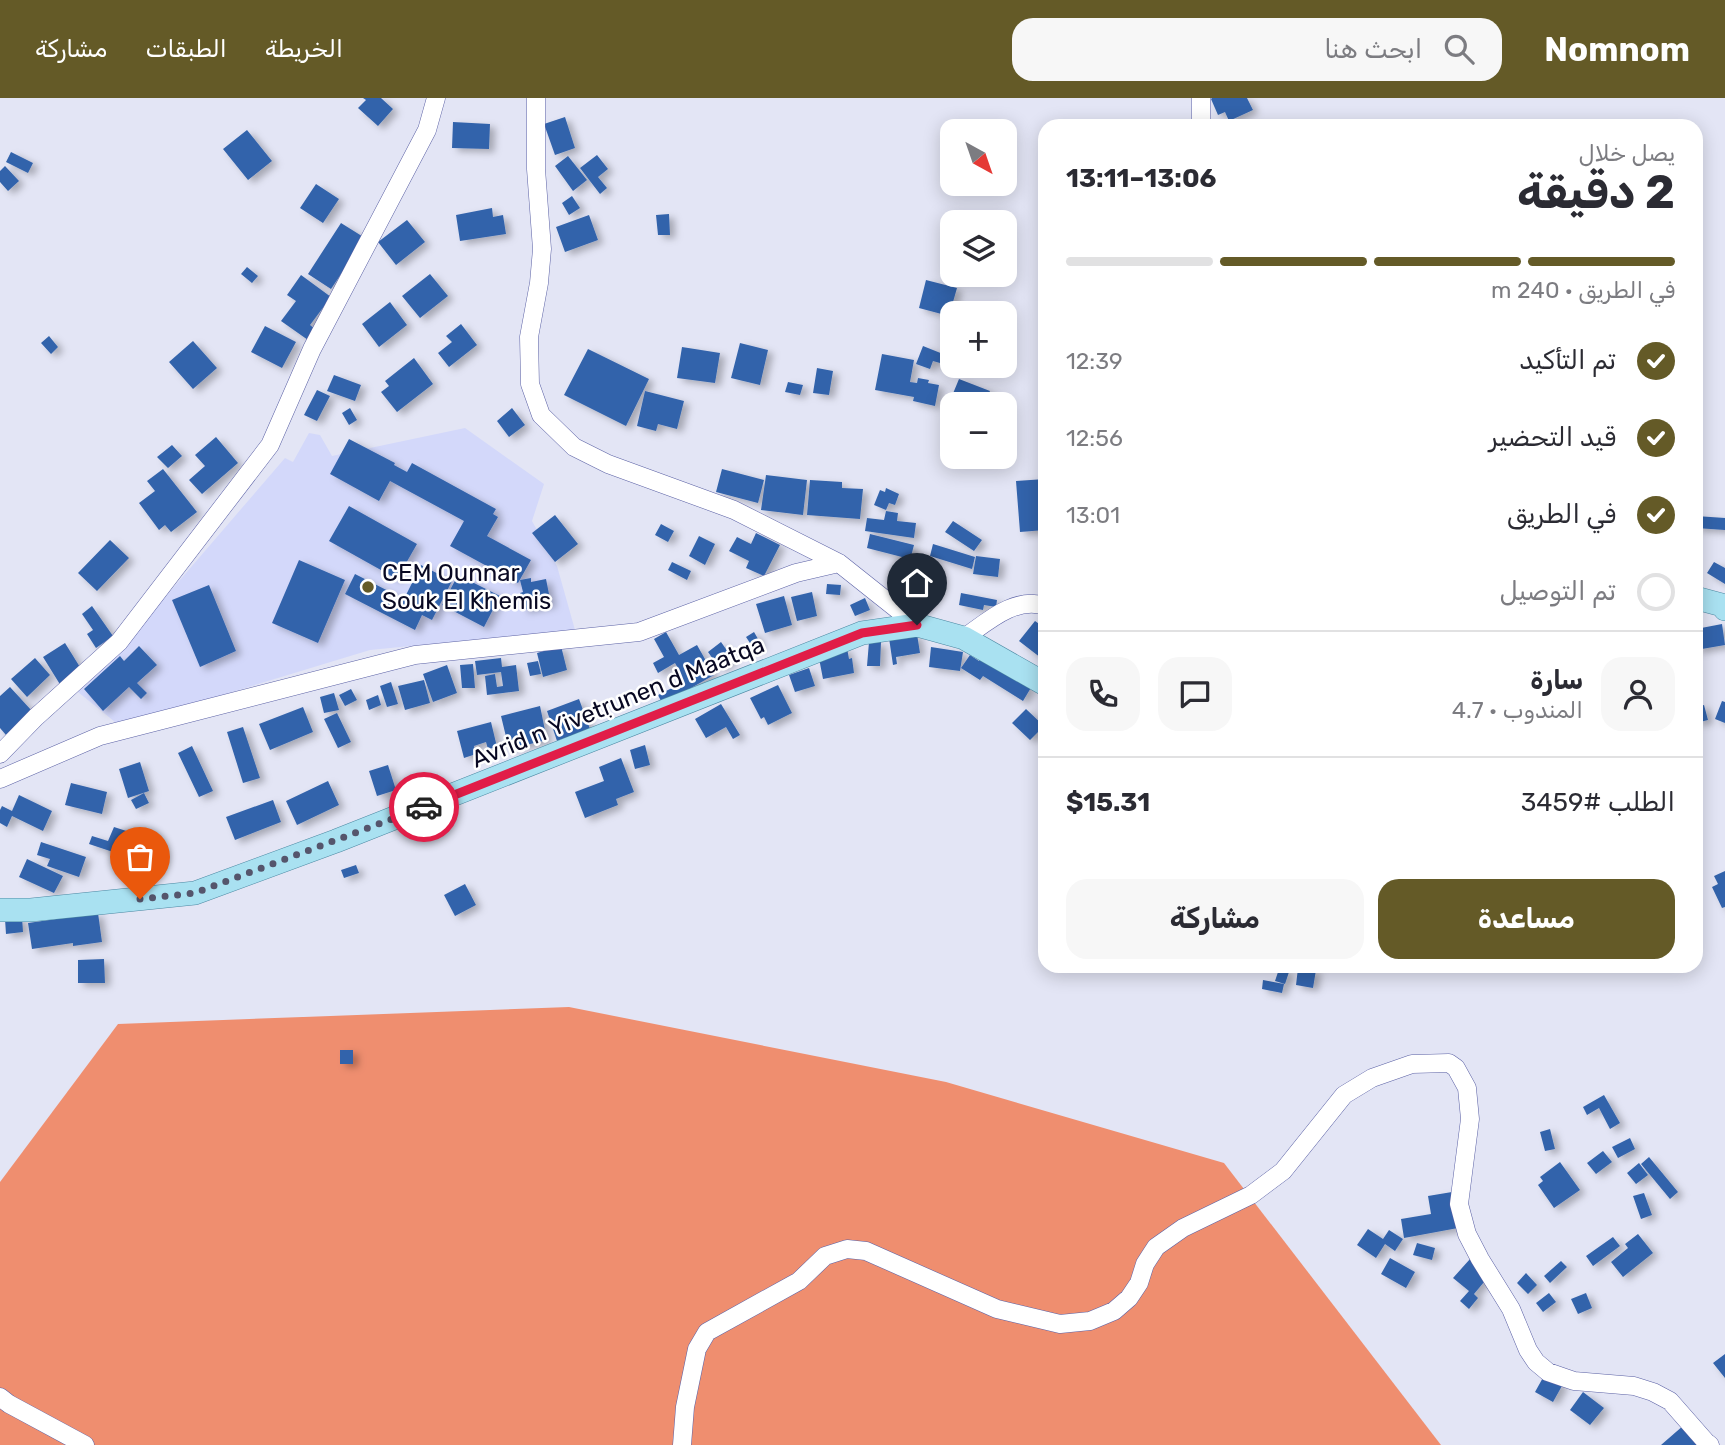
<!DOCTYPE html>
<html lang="ar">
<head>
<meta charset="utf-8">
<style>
	body { margin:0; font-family:Rubik,Cairo,sans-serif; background:#f7f7f7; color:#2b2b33; direction:rtl; height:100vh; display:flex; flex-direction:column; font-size:26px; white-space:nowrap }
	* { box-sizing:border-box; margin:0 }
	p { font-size:23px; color:#7c7c81 }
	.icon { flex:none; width:38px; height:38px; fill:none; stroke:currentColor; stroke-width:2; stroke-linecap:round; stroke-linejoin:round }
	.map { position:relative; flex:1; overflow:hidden; direction:ltr }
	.side { position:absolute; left:1038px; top:21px; width:665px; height:854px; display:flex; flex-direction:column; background:#fff; border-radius:21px; box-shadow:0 4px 18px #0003; direction:rtl }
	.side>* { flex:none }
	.needle { width:46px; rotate:140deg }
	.fabs { position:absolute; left:940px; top:21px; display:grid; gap:14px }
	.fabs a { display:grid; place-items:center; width:77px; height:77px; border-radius:14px; background:#fff; box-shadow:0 4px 18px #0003; font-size:35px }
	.pin { position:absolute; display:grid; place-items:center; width:60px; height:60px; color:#fff; margin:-72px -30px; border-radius:50% 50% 50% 0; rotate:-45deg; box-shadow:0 0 7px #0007 }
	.pin .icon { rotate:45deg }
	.courier { position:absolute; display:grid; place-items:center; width:70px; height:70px; margin:-35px; border:5px solid #e11d48; border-radius:50%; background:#fff; color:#222; box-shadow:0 2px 9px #0007 }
	.summary em { font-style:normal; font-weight:700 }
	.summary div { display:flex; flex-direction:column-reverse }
	.summary { display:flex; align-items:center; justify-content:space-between; height:119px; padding:0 28px }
	h1 { font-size:46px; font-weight:700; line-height:52px }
	.bar { display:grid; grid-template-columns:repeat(4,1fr); gap:10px 7px; align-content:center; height:84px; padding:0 28px }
	.bar i { height:9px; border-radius:5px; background:#e1e1e2 }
	.bar .on { background:#645a27 }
	.bar p { grid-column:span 4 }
	.line { display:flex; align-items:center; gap:18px; padding:0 28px; border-top:2px solid #e1e1e2 }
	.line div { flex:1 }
	.round { display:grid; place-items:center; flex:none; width:74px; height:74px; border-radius:21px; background:#f7f7f7 }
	ol { padding:0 28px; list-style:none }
	li { display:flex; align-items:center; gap:21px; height:77px }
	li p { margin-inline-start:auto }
	li .icon { padding:7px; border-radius:50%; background:#645a27; color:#fff; stroke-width:4 }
	li:last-child { color:#7c7c81 }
	li i { width:38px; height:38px; border:4px solid #e1e1e2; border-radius:50% }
	.action { display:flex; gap:14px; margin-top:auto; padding:14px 28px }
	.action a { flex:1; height:80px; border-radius:21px; background:#645a27; color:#fff; font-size:28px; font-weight:700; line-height:80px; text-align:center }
	.action a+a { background:#f7f7f7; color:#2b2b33 }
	header { display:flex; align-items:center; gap:42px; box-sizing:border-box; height:98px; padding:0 35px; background:#645a27; color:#fff }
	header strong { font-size:33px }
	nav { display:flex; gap:38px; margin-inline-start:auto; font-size:24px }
	.search { width:490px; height:63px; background:#f7f7f7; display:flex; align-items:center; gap:18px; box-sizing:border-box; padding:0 24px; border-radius:21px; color:#7c7c81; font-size:26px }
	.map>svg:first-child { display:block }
	.built { fill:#d3d8fa }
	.forest { fill:#ef8e6f }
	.building { fill:#3363ab; filter:url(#shadow) }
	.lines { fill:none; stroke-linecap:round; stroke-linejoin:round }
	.minor-casing { stroke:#5b61a5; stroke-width:19 }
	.major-casing { stroke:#4c88a2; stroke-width:24 }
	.minor { stroke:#fff; stroke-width:18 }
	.major { stroke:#a9e1f1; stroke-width:23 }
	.done { stroke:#55556c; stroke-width:7; stroke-dasharray:0 12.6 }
	.route { stroke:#e11d48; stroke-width:9 }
	.poi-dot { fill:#645a27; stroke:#fff; stroke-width:2.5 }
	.labels { text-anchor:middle; stroke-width:5; stroke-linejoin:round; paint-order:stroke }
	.poi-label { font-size:24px; fill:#080822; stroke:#fff; text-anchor:start }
	.street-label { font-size:24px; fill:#080822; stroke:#fff }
</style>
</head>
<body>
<header>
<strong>Nomnom</strong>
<div class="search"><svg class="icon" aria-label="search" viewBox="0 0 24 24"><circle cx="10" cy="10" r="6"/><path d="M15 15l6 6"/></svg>ابحث هنا</div>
<nav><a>الخريطة</a><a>الطبقات</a><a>مشاركة</a></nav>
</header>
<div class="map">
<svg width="1725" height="1347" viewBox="0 0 1725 1347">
	<defs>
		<filter id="shadow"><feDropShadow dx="5.5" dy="3.5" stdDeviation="3.5" flood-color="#0004"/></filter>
	</defs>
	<rect width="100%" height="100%" fill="#e3e5f5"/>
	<path class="built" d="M465,330L544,386L532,423L557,468L575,532L370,552L120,628L78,594L140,532L155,511L285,360L293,364L309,335L320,337L332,358Z"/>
	<path class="forest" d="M569,909L946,984L1224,1065L1441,1347H0V1084L118,926Z"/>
	<path class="building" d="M363,0H381L393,11L378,28L358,10L366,2Z
		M1212,0H1247L1253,12L1229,23L1225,14L1218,17L1211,1Z
		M565,19L575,50L555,57L544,26Z
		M453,24L490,26L489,51L452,50Z
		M247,32L272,63L248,82L223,51Z
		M11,54L33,65L28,75L6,64Z
		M597,57L608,71L598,79L607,90L600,96L580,70Z
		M568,58L587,82L573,93L555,68Z
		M5,68L19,83L8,93L0,84V73Z
		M316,86L339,101L323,125L300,110Z
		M572,98L580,110L569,117L562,105Z
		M492,110L493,119L503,117L506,136L460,143L456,117Z
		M669,116L670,137H658L656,117Z
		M589,117L598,142L565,154L556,129Z
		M407,122L425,144L396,167L378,144Z
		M341,125L365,140L331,191L308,176Z
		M247,169L258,178L252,185L241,176Z
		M430,176L448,198L420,220L402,198Z
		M301,177L331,199L310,227L316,232L308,242L281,223L296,203L287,197Z
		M926,182L957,190L949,218L919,210Z
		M390,204L407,227L379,249L362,226Z
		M461,226L477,247L449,269L438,255L452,244L446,238Z
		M265,228L296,244L282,270L251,254Z
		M49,238L58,249L51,256L41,245Z
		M193,243L217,270L193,291L169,264Z
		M740,245L768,252L760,287L731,280Z
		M923,248L943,256L940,265L933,263L930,271L916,266Z
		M682,249L720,255L715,285L677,280Z
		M588,251L649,281L626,328L564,297Z
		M882,256L914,262L910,284L917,285L918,280L929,282L928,285L939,287L935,308L913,303L914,299L875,292Z
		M414,260L433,286L397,314L381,294L389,288L385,283Z
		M817,270L833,273L829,297L813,295Z
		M334,277L361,287L355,303L327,293Z
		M959,281L990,293L984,306H952V312L947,310Z
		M788,284L803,287L800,297L785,294Z
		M317,292L330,298L317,323L304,317Z
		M645,293L684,303L677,331L658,326L656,333L637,328Z
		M350,310L357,322L349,327L342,315Z
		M512,310L525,327L509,339L497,323Z
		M216,339L238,365L202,396L189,382L205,368L195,357Z
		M349,341L395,365L394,367L407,374L412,365L496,411L493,416L498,419L487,438L531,462L518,485L450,448L464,423L390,383L379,403L330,376Z
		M172,347L182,358L168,370L157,359Z
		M163,371L197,414L171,434L165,427L159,432L139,405L155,393L147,383Z
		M722,371L764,382L758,405L716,394Z
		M766,377L807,382L803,417L761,412Z
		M1045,381V432L1020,434L1016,383Z
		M810,382L842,384V390L863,391L860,421L807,417Z
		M886,390L899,396L895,407L889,405L886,412L874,407L880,392L885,394Z
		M349,408L417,446L397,481L329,443Z
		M886,413L898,415L897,423L916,425L914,440L865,433L867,420L884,422Z
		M555,417L578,446L555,464L532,435Z
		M1696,418L1725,420V432L1696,430Z
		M953,423L982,442L974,453L945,434Z
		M661,426L674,433L668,444L655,437Z
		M756,435L780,447L764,478L746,470L749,463L729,453L737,439L751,446Z
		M870,436L914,447L909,466L900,464L902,459L867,450Z
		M699,438L715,446L705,467L689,458Z
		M110,442L129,460L97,493L78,475Z
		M933,446L975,459L972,471L930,458Z
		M976,458L1000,461L998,479L973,476Z
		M299,462L345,482L318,545L272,525Z
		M672,464L691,473L687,482L668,472Z
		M1714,464L1725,470V486L1707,475Z
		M421,467L452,483L432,522L422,517L415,532L345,496L355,476L404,501Z
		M458,477L500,498L484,529L442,507Z
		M531,480V484L546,481L551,506L523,512L520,495L523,494L520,482Z
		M827,486L841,487L840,497L826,496Z
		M209,487L236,553L200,569L172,502Z
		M812,494L817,518L797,523L791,499Z
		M961,495L997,502L996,509L984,507L983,512L959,507Z
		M784,498L792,527L765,535L756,506Z
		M865,500L870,512L855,518L850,507Z
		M92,508L113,538L96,550L87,536L93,532L82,516Z
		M1035,523L1045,530V563L1019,543Z
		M1722,526L1725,547L1696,552V531Z
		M666,534L679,557L697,547L714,577L691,590L693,594L664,609L658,597L680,586L674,575L679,572L675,565L658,575L653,565L664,559L654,541Z
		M754,534L761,546L754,551L746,539Z
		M917,536L920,555L896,559L897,566L893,567L889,540Z
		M721,544L733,561L720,571L708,554Z
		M869,544H881L880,568H867Z
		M65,545L83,574L61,588L43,559Z
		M139,548L157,567L137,585L147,595L141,601L129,589L103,613L84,591L120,558L124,563Z
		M561,548L567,572L543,579L537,555Z
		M931,549L963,554L960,573L929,569Z
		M847,550L849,561L852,560L854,575L823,581L818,555Z
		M970,557L979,563L983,557L1032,588L1023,603L983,578L980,582L961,570Z
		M35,560L50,577L27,599L11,581Z
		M501,560L502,569L516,567L519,593L487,597L485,578L495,576L497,589L503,588L501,574L477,577L475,563Z
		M538,563L541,576L530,578L527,565Z
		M473,566L475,590H462L460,567Z
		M447,567L457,595L433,604L423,576Z
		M809,570L815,588L795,594L789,577Z
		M424,582L430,605L405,612L398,588Z
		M391,584L398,606L387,609L380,588Z
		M778,587L792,615L768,627L764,619L761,621L750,600Z
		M10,589L32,613L6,637L0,630V598Z
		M351,591L357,602L345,608L339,597Z
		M334,595L339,612L324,615L320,599Z
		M378,597L381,607L369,612L366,602Z
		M579,601L590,631L557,643L547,613Z
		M1722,603L1725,604V625L1715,621Z
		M721,606L740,637L733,641L726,629L706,640L695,621Z
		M1704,607L1708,622L1696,625V609Z
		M540,608L547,642L509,651L501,618Z
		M303,609L313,634L270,652L259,626Z
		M1026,611L1044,628L1030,642L1012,625Z
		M337,615L351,644L338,650L324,621Z
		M491,624L497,649L488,651L486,644L474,648L476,656L464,660L457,633Z
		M243,629L260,680L243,685L227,634Z
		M645,647L650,667L635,671L630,652Z
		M192,648L213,693L199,699L178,655Z
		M621,660L634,694L616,701L618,707L585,720L575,694L604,683L599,669Z
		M140,664L149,693L128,700L119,671Z
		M388,667L396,692L377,698L369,673Z
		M328,683L339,707L297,727L286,703Z
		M71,685L107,694L102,716L65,707Z
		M144,695L149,705L136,711L131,702Z
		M19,697L52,713L43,733L12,718L7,729L0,725V712L2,708L12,713Z
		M273,702L281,724L235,742L226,719Z
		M114,729L145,739L137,762L89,746L92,738L108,743Z
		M41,744L86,759L79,779L47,768L50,761L37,757Z
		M27,761L63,778L54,795L19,779Z
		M356,767L359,775L344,780L341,772Z
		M1725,773V809L1722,810L1712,789L1718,786L1714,778Z
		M465,786L476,807L455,818L444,797Z
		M98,815L102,844L73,848V845L32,851L28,825Z
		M22,819L23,834L6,836L5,821Z
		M104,861L105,885H78V862Z
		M1298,870L1316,872L1313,890L1296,887Z
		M1279,871L1289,874L1285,886L1275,883Z
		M1263,882L1284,886L1282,895L1262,891Z
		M340,952H353V966H340Z
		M1604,997L1620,1025L1610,1031L1599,1010L1587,1017L1583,1009Z
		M1550,1031L1555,1051L1545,1053L1540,1034Z
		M1630,1040L1635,1051L1618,1060L1612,1049Z
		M1603,1053L1612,1064L1596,1076L1587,1065Z
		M1649,1059L1678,1094L1670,1101L1641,1066Z
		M1560,1064L1580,1092L1554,1110L1538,1087L1543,1083L1540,1079Z
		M1639,1065L1648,1077L1636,1086L1627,1075Z
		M1452,1094L1458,1130L1404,1140L1401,1121L1431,1116L1428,1098Z
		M1644,1095L1652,1117L1641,1121L1633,1098Z
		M1368,1131L1383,1141L1389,1132L1403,1141L1395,1153L1385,1146L1376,1160L1357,1147Z
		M1638,1136L1653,1155L1623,1179L1611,1164L1628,1150L1625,1146Z
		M1613,1139L1620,1148L1593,1168L1586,1158Z
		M1417,1145L1435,1150L1432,1162L1413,1157Z
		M1390,1160L1415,1174L1406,1190L1381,1176Z
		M1470,1161L1489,1178L1474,1196L1478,1200L1469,1211L1460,1203L1469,1193L1453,1180Z
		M1561,1163L1567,1169L1550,1185L1544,1178Z
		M1526,1175L1537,1187L1528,1196L1517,1185Z
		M1549,1195L1556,1204L1543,1214L1536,1205Z
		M1586,1195L1592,1210L1578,1216L1571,1201Z
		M1725,1256V1280L1713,1265Z
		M1545,1276L1563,1286L1553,1304L1535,1294Z
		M1583,1294L1604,1310L1590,1327L1570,1312Z
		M1684,1327L1702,1347H1661Z"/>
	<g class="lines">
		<defs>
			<path id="minor" d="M536,0V71L542,151L539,185L529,239L530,286L541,317L574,349L608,366L734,412L839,465L917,527
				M1201,0V28
				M964,540C987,524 1015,498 1045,508
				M0,656L36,619L119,544L270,347L312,251L427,32L436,0
				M0,681L100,638L415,557L639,534L796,475L839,465
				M0,1299L9,1306L85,1347
				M682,1347L685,1309L697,1251L707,1234L799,1183L825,1158L847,1151L866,1153L997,1211L1060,1226L1090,1223L1114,1213L1129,1200L1139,1185L1145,1166L1156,1149L1183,1130L1251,1097L1283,1073L1344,997L1372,980L1412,966L1449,965L1456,970L1467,990L1470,1021L1459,1106L1467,1136L1480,1161L1511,1211L1528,1252L1536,1264L1548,1274L1574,1283L1634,1288L1653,1294L1670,1303L1706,1344L1710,1347"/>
			<path id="major" d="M1696,500L1722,507L1725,511
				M0,812H31L195,795L336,743L862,535L917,527L964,540L1045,586"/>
		</defs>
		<use href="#minor" class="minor-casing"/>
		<use href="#major" class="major-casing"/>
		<use href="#minor" class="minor"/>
		<use href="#major" class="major"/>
	</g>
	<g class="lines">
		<path class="done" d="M140,801L195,795L424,709"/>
		<path class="route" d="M424,709L862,535L917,527"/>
	</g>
	<circle class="poi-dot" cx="368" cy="489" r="7"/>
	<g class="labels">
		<g class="poi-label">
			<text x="382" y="483">CEM Ounnar<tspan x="382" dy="28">Souk El Khemis</tspan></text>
		</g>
		<g class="street-label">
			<text transform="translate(618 604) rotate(-22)" y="8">Avrid n Yivetṛunen d Maatqa</text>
		</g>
	</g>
</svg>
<div class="fabs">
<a><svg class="needle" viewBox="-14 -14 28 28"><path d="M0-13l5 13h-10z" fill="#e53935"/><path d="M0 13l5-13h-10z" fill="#7c7c81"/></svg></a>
<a><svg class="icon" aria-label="layers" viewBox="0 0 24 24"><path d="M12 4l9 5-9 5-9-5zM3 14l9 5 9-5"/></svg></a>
<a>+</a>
<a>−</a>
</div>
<div class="pin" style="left:140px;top:801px;background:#ea580c"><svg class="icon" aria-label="bag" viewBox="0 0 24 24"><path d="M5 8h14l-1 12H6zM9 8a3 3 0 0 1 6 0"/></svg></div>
<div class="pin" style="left:917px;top:527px;background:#1f2937"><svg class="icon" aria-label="home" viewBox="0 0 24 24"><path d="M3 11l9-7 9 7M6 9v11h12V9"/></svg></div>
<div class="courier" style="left:424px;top:709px"><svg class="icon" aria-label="car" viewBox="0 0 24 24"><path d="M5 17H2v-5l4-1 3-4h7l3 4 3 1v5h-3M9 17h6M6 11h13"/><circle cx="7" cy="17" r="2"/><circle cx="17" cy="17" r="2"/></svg></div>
<section class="side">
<div class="summary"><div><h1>2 دقيقة</h1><p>يصل خلال</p></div><em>13:06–13:11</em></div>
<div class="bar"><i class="on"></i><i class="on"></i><i class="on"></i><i></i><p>في الطريق · 240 m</p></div>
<ol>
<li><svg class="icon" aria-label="check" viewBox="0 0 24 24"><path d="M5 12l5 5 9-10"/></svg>تم التأكيد<p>12:39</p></li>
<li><svg class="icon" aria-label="check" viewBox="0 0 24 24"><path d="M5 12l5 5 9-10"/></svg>قيد التحضير<p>12:56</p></li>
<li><svg class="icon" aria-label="check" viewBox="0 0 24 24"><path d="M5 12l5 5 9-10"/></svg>في الطريق<p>13:01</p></li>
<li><i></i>تم التوصيل</li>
</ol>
<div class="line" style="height:126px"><a class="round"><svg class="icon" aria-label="person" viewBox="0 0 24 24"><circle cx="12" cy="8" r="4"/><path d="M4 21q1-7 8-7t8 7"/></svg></a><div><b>سارة</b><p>المندوب · 4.7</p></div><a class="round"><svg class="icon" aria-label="chat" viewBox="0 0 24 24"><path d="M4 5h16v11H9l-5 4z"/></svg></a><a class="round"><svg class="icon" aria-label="phone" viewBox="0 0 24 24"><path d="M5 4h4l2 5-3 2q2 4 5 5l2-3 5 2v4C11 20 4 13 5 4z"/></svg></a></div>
<div class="line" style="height:91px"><div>الطلب #3459</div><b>$15.31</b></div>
<div class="action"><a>مساعدة</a><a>مشاركة</a></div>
</section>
</div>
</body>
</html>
